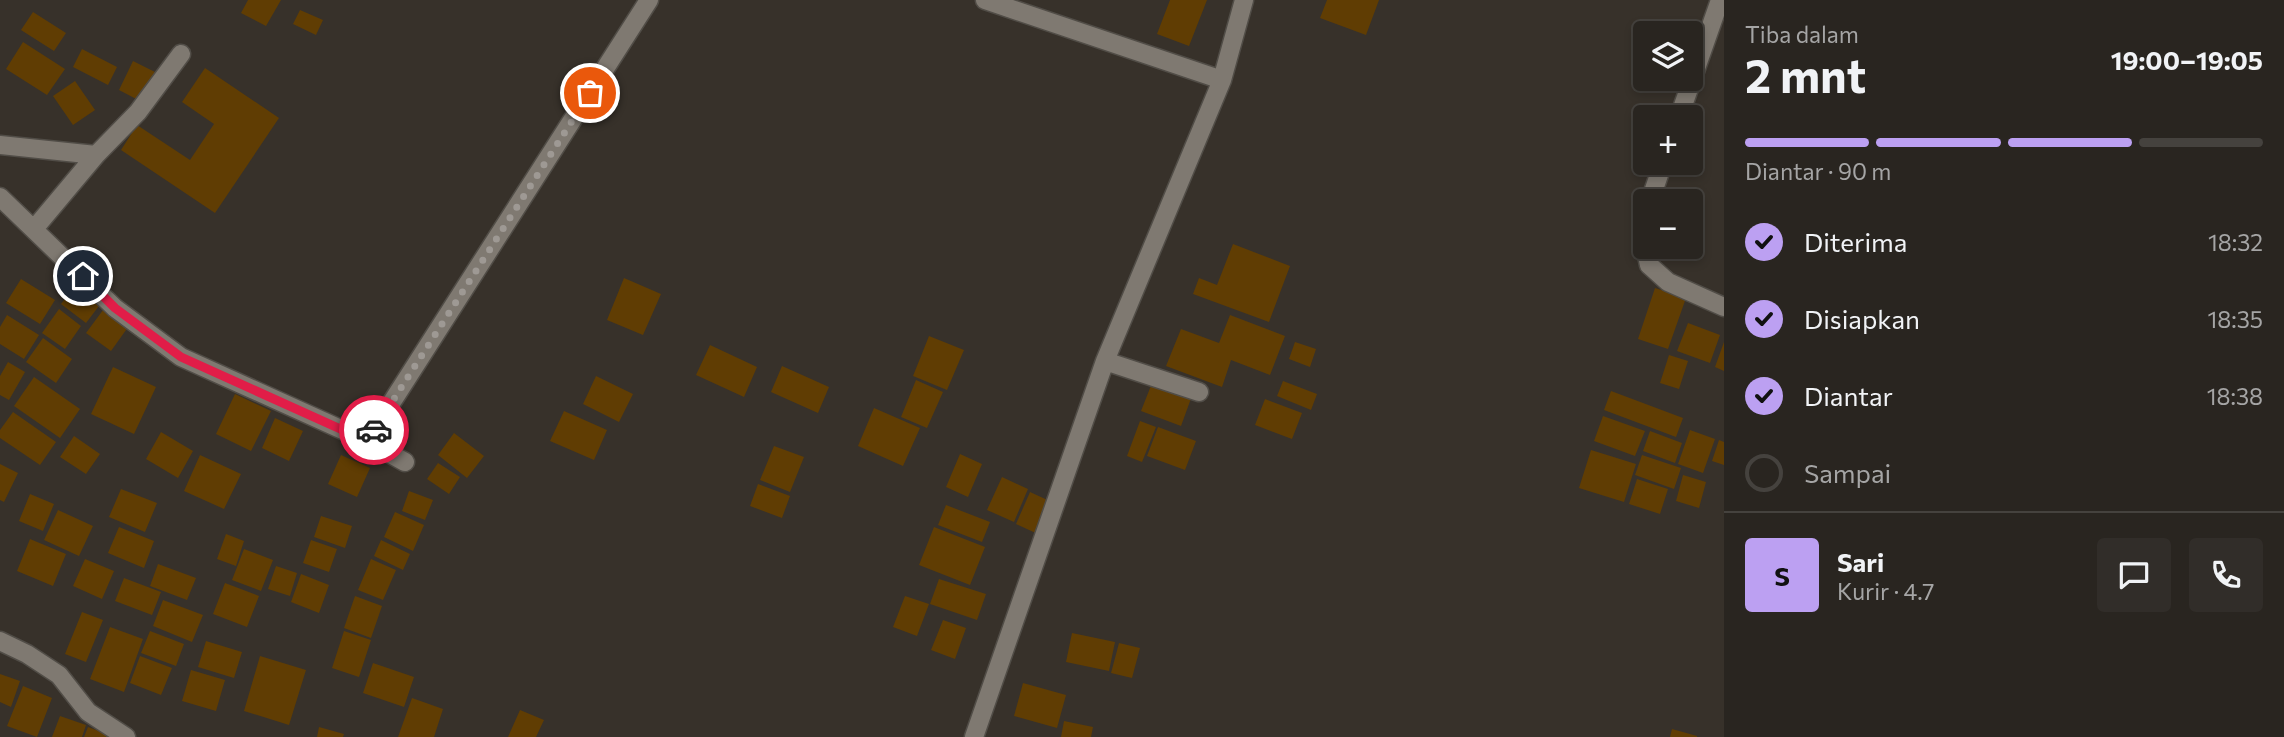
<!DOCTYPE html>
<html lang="id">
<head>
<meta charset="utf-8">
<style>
	body { margin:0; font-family:Commissioner,sans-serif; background:#312d29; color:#f1f3f6; height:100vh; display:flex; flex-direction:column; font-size:26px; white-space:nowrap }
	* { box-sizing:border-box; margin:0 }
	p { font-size:23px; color:#a5a5a5 }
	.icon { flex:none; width:38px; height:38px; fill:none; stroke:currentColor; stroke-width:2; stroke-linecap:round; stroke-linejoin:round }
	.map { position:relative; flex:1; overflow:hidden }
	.sheet { display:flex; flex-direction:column; background:#292520; width:560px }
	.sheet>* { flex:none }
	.tools { position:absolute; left:1633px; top:21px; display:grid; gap:14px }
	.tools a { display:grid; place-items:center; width:70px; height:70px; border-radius:7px; background:#292520; box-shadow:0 4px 10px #0003,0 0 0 2px #45423e; font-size:35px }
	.pin { position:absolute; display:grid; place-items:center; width:60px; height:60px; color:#fff; margin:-30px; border:4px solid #fff; border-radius:50%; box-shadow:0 2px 7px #0007 }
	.courier { position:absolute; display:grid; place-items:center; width:70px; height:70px; margin:-35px; border:5px solid #e11d48; border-radius:50%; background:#fff; color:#222; box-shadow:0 2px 9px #0007 }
	.summary em { font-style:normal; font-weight:700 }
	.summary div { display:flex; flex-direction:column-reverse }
	.summary { display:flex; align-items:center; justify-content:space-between; height:119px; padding:0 21px }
	h1 { font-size:46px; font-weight:700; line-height:52px }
	.bar { display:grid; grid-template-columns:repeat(4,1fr); gap:10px 7px; align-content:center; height:84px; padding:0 21px }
	.bar i { height:9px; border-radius:5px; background:#45423e }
	.bar .current { background:#bca0f2 }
	.bar p { grid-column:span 4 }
	.line { display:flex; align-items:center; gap:18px; padding:0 21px; border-top:2px solid #45423e }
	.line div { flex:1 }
	.round { display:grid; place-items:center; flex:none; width:74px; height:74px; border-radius:7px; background:#312d29 }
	ol { padding:0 21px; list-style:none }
	li { display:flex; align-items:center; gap:21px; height:77px }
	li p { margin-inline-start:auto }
	li .icon { padding:7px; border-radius:50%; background:#bca0f2; color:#111; stroke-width:4 }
	li:last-child { color:#a5a5a5 }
	li i { width:38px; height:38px; border:4px solid #45423e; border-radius:50% }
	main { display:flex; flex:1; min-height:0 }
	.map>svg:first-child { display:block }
	.building { fill:#603d03 }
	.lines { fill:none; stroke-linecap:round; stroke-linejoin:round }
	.minor-casing { stroke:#514d47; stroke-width:21 }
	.minor { stroke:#7f7971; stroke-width:18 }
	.done { stroke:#9e9994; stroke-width:7; stroke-dasharray:0 12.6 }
	.route { stroke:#e11d48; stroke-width:9 }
</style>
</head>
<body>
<main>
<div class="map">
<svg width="1724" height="737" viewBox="0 0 1724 737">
	<rect width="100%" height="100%" fill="#37312a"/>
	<path class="building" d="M248,0H281L266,26L241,13Z
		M1170,0H1207L1189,46L1157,34Z
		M1327,0H1379L1366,35L1320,18Z
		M300,10L323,20L316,35L293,24Z
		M33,12L66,33L54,51L21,30Z
		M23,42L65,69L47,95L6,69Z
		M82,49L117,67L108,85L73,67Z
		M133,61L157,73L142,102L119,90Z
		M205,68L279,118L215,213L121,150L137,125L190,160L214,124L182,102Z
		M75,81L95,110L73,125L53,96Z
		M1233,244L1290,266L1269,322L1193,294L1199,278L1217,285Z
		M624,278L661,294L643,335L607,320Z
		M21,279L55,300L40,324L6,303Z
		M77,283L102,302L86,323L61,304Z
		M1655,288L1686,298L1668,349L1638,339Z
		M106,306L131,323L111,351L86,333Z
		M59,309L81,326L65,349L42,333Z
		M7,315L39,335L24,359L0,344V327Z
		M1230,315L1285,336L1270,375L1231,360L1222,387L1166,366L1181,329L1219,343Z
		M1688,323L1720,335L1710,363L1677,351Z
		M929,336L964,350L947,390L913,376Z
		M43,338L72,359L56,383L26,362Z
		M1295,342L1316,349L1310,367L1289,359Z
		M1724,342V371L1715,367Z
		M710,345L757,367L744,397L696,375Z
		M1669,355L1688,361L1679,389L1660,383Z
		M8,362L25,372L9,400L0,395V376Z
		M782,366L829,387L818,413L771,392Z
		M113,367L156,387L134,434L91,414Z
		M596,376L633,394L619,422L583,404Z
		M34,377L80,409L60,438L14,406Z
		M1154,378L1193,393L1181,426L1141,411Z
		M916,380L943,392L927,428L901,417Z
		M1283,381L1317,394L1311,410L1277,396Z
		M1611,391L1683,418L1676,437L1604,410Z
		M235,394L271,411L251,451L216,434Z
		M1265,399L1302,413L1292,439L1255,425Z
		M874,408L920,428L903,466L858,446Z
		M564,411L607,430L594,460L550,441Z
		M13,412L56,442L40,465L0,438V430Z
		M1603,416L1645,431L1635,456L1594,441Z
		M275,418L303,431L289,461L262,448Z
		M1140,421L1156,427L1142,462L1127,456Z
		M1158,427L1196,441L1185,470L1147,456Z
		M1690,430L1715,439L1703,473L1678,464Z
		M1650,431L1682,443L1675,463L1643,451Z
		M161,432L193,451L178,478L146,459Z
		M454,433L484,456L467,478L438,455Z
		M74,436L100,454L86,474L60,457Z
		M1719,440L1724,442V465L1712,461Z
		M774,446L804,457L790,492L760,480Z
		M1591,450L1636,464L1624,502L1579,488Z
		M960,454L982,464L968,497L946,487Z
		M200,455L241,474L224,509L184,491Z
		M341,455L370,468L357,497L328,484Z
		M1642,455L1681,468L1674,489L1635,475Z
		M438,463L460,477L449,494L427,479Z
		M0,464L18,473L4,502L0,500Z
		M1683,475L1706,482L1699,508L1676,501Z
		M1002,477L1028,489L1014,522L987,510Z
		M1637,479L1668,489L1660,514L1629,504Z
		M758,484L790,496L782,518L750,506Z
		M121,489L157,503L145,532L109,517Z
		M409,491L433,500L425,520L402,511Z
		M1030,492L1054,503L1040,535L1016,524Z
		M30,494L54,504L43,531L19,521Z
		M946,505L990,522L982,542L938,525Z
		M58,510L93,526L79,556L44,540Z
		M395,512L424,525L413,551L384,537Z
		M321,516L352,526L345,548L314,537Z
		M119,527L154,541L144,568L108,553Z
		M934,527L985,547L970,585L919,565Z
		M226,534L244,541L236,566L217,559Z
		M30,539L66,554L53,586L17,571Z
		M311,540L337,549L329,572L303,563Z
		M381,540L410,554L403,570L374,556Z
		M244,549L273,560L261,591L232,580Z
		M85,559L114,571L102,599L73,586Z
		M371,559L396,570L383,600L358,590Z
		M158,564L196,578L187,600L150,586Z
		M276,566L297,573L290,596L268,589Z
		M301,574L329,585L319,613L291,602Z
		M124,578L161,592L152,615L115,601Z
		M939,579L986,594L977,620L930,604Z
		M225,583L259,596L247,627L213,614Z
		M355,596L382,606L371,638L344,628Z
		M905,596L929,604L917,636L893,627Z
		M163,600L203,615L192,642L153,626Z
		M82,612L103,620L86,662L65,654Z
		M943,620L966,628L955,659L931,650Z
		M110,627L143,639L124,692L90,679Z
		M150,631L184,644L176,666L141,653Z
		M344,631L371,640L359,677L332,668Z
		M1072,633L1115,642L1109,671L1066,662Z
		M206,641L242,652L234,678L198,667Z
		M1119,643L1140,648L1132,678L1111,673Z
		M140,656L172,668L161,695L130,683Z
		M260,656L306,670L289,725L244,711Z
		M373,663L414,677L404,707L363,693Z
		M191,670L225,680L216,711L182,701Z
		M0,674L20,681L11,707L0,702Z
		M1023,683L1066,695L1057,728L1014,716Z
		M23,686L52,698L37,737L7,726Z
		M412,698L443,709L434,737H398Z
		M520,710L544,720L536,737H508Z
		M60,716L86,725L82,737H52Z
		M1064,721L1093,727L1091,737H1061Z
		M88,727L115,737H84Z
		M319,727L344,734L343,737H317Z
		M1672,729L1697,736V737H1670Z"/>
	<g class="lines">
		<defs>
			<path id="minor" d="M985,0L1222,80
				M1679,117L1720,0
				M0,145L96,155
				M0,197L115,308L181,357L367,441L405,462
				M1650,201L1663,163
				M34,229L96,155L138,112L181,54
				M1645,247L1649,265L1668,282L1724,307
				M1105,361L1199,392
				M367,441L649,0
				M0,641L27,654L59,675L88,712L126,737
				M974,737L1105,361L1222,80L1244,0"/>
		</defs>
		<use href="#minor" class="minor-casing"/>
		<use href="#minor" class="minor"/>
	</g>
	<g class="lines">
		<path class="done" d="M374,430L590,93"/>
		<path class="route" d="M83,276L115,308L181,357L367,441L374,430"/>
	</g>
</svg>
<div class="tools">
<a><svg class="icon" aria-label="layers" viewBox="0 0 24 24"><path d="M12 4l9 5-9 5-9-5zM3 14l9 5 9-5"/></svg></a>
<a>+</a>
<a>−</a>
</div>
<div class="pin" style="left:590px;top:93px;background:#ea580c"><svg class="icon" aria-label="bag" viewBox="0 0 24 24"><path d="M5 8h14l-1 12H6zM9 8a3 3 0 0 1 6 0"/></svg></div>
<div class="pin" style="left:83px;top:276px;background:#1f2937"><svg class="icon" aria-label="home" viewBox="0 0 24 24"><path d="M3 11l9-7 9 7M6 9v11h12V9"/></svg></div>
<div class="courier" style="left:374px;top:430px"><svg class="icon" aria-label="car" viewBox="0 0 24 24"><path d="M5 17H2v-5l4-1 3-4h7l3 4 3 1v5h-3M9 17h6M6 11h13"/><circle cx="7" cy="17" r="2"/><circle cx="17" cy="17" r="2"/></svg></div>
</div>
<section class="sheet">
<div class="summary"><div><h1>2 mnt</h1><p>Tiba dalam</p></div><em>19:00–19:05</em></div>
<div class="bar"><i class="current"></i><i class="current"></i><i class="current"></i><i></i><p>Diantar · 90 m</p></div>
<ol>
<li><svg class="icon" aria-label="check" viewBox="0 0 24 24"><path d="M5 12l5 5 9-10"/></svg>Diterima<p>18:32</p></li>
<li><svg class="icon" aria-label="check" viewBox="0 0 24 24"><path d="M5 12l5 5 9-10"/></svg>Disiapkan<p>18:35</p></li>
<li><svg class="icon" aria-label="check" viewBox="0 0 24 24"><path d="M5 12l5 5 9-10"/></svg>Diantar<p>18:38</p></li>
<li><i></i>Sampai</li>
</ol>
<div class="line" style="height:126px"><b class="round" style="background:#bca0f2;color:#111">S</b><div><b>Sari</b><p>Kurir · 4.7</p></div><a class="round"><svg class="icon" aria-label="chat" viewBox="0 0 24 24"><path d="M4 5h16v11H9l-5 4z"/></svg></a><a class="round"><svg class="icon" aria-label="phone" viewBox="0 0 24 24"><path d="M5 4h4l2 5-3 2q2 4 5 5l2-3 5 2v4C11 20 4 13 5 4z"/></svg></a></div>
</section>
</main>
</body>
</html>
